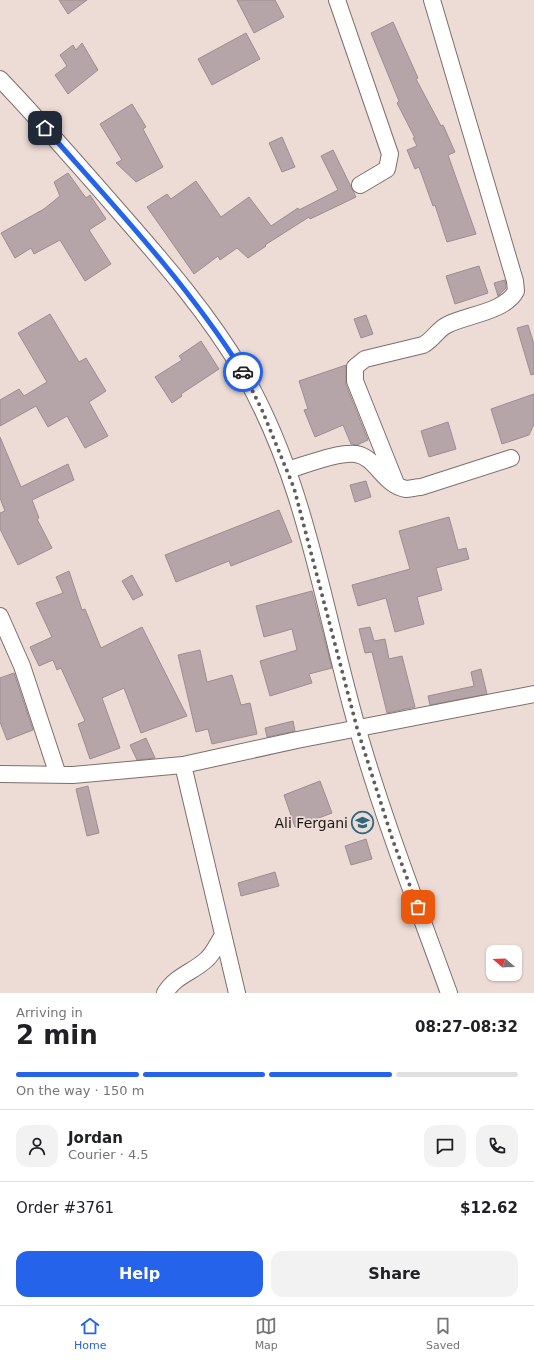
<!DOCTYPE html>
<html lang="en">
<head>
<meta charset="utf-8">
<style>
	body { margin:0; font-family:"DejaVu Sans",sans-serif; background:#f2f2f2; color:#202124; height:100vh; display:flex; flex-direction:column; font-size:15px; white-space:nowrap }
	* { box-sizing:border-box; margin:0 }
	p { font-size:13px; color:#757577 }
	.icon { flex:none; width:22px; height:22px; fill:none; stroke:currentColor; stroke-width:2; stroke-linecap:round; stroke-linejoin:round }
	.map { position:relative; height:993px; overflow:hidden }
	.sheet { display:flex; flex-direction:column; background:#fff; flex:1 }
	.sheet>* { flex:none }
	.needle { width:26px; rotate:289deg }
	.tools { position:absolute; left:486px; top:945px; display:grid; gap:8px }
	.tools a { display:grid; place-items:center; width:36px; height:36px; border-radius:8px; background:#fff; box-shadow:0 1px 3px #0004; font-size:20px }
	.pin { position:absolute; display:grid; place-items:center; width:34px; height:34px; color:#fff; margin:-17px; border-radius:8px; box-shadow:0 2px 6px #0006 }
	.courier { position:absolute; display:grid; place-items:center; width:40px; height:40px; margin:-20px; border:3px solid #2563eb; border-radius:50%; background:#fff; color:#222; box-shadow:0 1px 5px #0007 }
	.head em { font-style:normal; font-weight:700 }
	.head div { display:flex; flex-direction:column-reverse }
	.head { display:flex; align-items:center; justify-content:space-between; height:68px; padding:0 16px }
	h1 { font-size:26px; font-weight:700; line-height:30px }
	.bar { display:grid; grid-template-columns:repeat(4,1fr); gap:6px 4px; align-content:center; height:48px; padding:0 16px }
	.bar i { height:5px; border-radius:3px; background:#e0e0e0 }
	.bar .selected { background:#2563eb }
	.bar p { grid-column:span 4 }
	.line { display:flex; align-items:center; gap:10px; padding:0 16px; border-top:1px solid #e0e0e0 }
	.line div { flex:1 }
	.round { display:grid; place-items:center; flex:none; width:42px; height:42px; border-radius:12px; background:#f2f2f2 }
	.button { display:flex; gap:8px; margin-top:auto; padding:8px 16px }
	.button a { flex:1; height:46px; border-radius:12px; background:#2563eb; color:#fff; font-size:16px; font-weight:700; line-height:46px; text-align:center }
	.button a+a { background:#f2f2f2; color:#202124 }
	.menu { display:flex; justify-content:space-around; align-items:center; height:56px; border-top:1px solid #e0e0e0; background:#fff; font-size:11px; color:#757577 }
	.menu a { display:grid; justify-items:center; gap:2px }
	.menu .selected { color:#2563eb }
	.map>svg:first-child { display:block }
	.building { fill:#b6a5a8; stroke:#9d8d90 }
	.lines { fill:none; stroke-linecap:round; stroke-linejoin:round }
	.minor-casing { stroke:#7e6f6a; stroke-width:18 }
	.minor { stroke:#fff; stroke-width:16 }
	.done { stroke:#655b58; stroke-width:4; stroke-dasharray:0 7.2 }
	.route { stroke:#2563eb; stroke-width:5 }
	.labels { text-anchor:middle; stroke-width:3.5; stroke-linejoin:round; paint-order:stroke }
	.poi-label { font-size:14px; fill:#1c1614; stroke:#eddcd6; text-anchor:end }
</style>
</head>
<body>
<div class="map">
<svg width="534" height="993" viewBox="0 0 534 993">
	<rect width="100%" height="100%" fill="#eddcd6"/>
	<path class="building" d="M59,0H87L68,14Z
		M237,0H275L284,17L254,33Z
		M393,22L418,78L416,79L441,126L443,125L455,152L448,155L476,234L447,242L435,205L433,206L419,167L415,169L407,150L417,146L413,138H415L397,103L399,101L371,33Z
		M246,33L260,59L212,85L198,59Z
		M82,43L98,70L68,94L55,75L67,66L60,55L73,45L76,50Z
		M132,104L146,127L143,129L163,167L136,182L116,163L122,160L100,124Z
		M282,137L295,167L282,172L269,143Z
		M333,150L356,197L310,219L309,217L265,245L266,246L248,258L237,248L220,260L218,256L194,274L147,207L167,194L171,199L196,181L221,217L249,197L271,226L298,208L299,210L338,190L321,156Z
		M68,173L86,198L90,195L106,219L89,230L111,264L85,281L60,240L34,254L31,248L15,258L1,233L44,209L60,196L54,182Z
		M479,266L488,293L455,304L446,276Z
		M505,280L506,288L498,296L494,283Z
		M50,314L79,362L86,358L106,391L89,402L108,436L85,448L67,416L48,427L36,406L0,426V400L19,389L24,396L47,382L18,333Z
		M366,315L373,334L361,338L354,319Z
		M528,325L534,344V374L531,375L517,328Z
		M201,341L219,369L181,394L182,396L172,403L155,377L182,360L179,356Z
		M346,365V385L368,440L357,445L351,444L343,425L315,437L304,410L308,409L299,381Z
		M534,394V424L529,435L502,444L491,409Z
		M448,422L456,449L429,457L421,431Z
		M0,437L21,487L68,464L74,480L32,500L39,518L37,519L52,548L18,565L0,529V513L5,511L0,498Z
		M366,481L371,497L355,502L350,485Z
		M279,510L292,542L231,566L229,561L176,582L165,555Z
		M449,517L458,550L466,548L469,559L436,568L442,590L417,597L424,624L395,632L386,598L358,606L352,585L410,569L399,531Z
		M69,571L82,610L85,609L101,648L142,627L187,716L141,733L124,688L102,698L120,748L90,759L78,724L85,721L61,668L57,670L53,660L39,666L30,647L52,637L36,603L63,593L56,577Z
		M132,575L143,595L133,600L122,581Z
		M312,591L332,668L309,674L312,683L270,696L260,661L297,650L292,629L264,637L256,606Z
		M370,627L374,641L385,639L389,659L402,656L415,707L387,713L372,652L365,653L359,629Z
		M200,650L207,682L232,675L241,705L250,703L257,734L212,744L208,729L196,732L178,655Z
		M481,669L487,694L430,705L428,696L474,686L471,672Z
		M14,673L33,730L7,740L0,722V678Z
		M293,721L295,731L267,737L265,728Z
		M146,738L155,758L137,760L130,745Z
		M320,781L332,813L295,827L284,795Z
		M88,786L99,833L87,836L76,789Z
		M366,839L372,859L351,865L345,846Z
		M275,872L279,886L241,896L238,883Z"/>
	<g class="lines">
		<defs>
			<path id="minor" d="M337,0L390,154L387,169L360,185
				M0,79C42,123 82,169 122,215C165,264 209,315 242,371C306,480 323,608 357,727C383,818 417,905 449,993
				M287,470C306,465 336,452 356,454C376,457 384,486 406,489C410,489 416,487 421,487L511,458
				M397,486L355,381V367L365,359L423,345C433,340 438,329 447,325C466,315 505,312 516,291L515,281L432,0
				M0,616L22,666L58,775
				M183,765L237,993
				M0,774L73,775L183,765L297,740L534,694
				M165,993C176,975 194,972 207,959C213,954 218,943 223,935"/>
		</defs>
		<use href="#minor" class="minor-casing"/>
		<use href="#minor" class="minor"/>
	</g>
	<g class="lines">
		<path class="done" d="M243,372L262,410L294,488L357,728L393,841L418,907"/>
		<path class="route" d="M45,128C114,206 187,283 243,372"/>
	</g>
	<defs>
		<symbol id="school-ring" viewBox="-11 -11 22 22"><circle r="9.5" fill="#eddcd6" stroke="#2d6780" stroke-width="1.5"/><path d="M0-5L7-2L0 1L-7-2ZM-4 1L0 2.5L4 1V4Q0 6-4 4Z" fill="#2d6780"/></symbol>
	</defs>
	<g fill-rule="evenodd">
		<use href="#school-ring" x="350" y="810" width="25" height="25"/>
	</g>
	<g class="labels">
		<g class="poi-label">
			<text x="348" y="828">Ali Fergani</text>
		</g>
	</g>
</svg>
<div class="tools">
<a><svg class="needle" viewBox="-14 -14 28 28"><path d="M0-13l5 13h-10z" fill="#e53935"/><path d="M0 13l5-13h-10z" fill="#757577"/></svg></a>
</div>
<div class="pin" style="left:418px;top:907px;background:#ea580c"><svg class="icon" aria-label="bag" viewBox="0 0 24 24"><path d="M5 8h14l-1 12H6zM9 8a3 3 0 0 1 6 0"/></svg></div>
<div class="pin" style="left:45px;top:128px;background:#1f2937"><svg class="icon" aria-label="home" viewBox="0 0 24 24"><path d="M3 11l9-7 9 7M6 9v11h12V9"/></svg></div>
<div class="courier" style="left:243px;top:372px"><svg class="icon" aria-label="car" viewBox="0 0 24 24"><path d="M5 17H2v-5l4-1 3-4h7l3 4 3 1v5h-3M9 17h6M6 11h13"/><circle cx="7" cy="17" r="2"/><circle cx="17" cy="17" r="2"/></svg></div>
</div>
<section class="sheet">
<div class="head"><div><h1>2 min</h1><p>Arriving in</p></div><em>08:27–08:32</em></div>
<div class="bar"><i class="selected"></i><i class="selected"></i><i class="selected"></i><i></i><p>On the way · 150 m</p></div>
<div class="line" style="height:72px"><a class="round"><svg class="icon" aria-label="person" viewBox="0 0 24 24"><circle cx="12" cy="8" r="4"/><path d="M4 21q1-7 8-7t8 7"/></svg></a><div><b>Jordan</b><p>Courier · 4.5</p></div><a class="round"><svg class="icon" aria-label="chat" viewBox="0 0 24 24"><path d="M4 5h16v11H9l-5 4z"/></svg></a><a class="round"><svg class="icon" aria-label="phone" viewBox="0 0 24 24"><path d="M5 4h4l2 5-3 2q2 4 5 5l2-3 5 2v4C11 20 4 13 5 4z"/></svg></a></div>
<div class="line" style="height:52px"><div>Order #3761</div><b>$12.62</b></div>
<div class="button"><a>Help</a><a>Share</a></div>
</section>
<nav class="menu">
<a class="selected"><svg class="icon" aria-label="home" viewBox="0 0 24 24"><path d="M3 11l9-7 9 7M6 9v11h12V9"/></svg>Home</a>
<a><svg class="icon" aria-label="map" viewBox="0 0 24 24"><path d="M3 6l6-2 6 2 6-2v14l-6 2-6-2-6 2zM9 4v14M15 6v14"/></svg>Map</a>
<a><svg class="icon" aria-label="saved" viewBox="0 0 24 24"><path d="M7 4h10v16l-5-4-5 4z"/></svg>Saved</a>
</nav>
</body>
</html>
